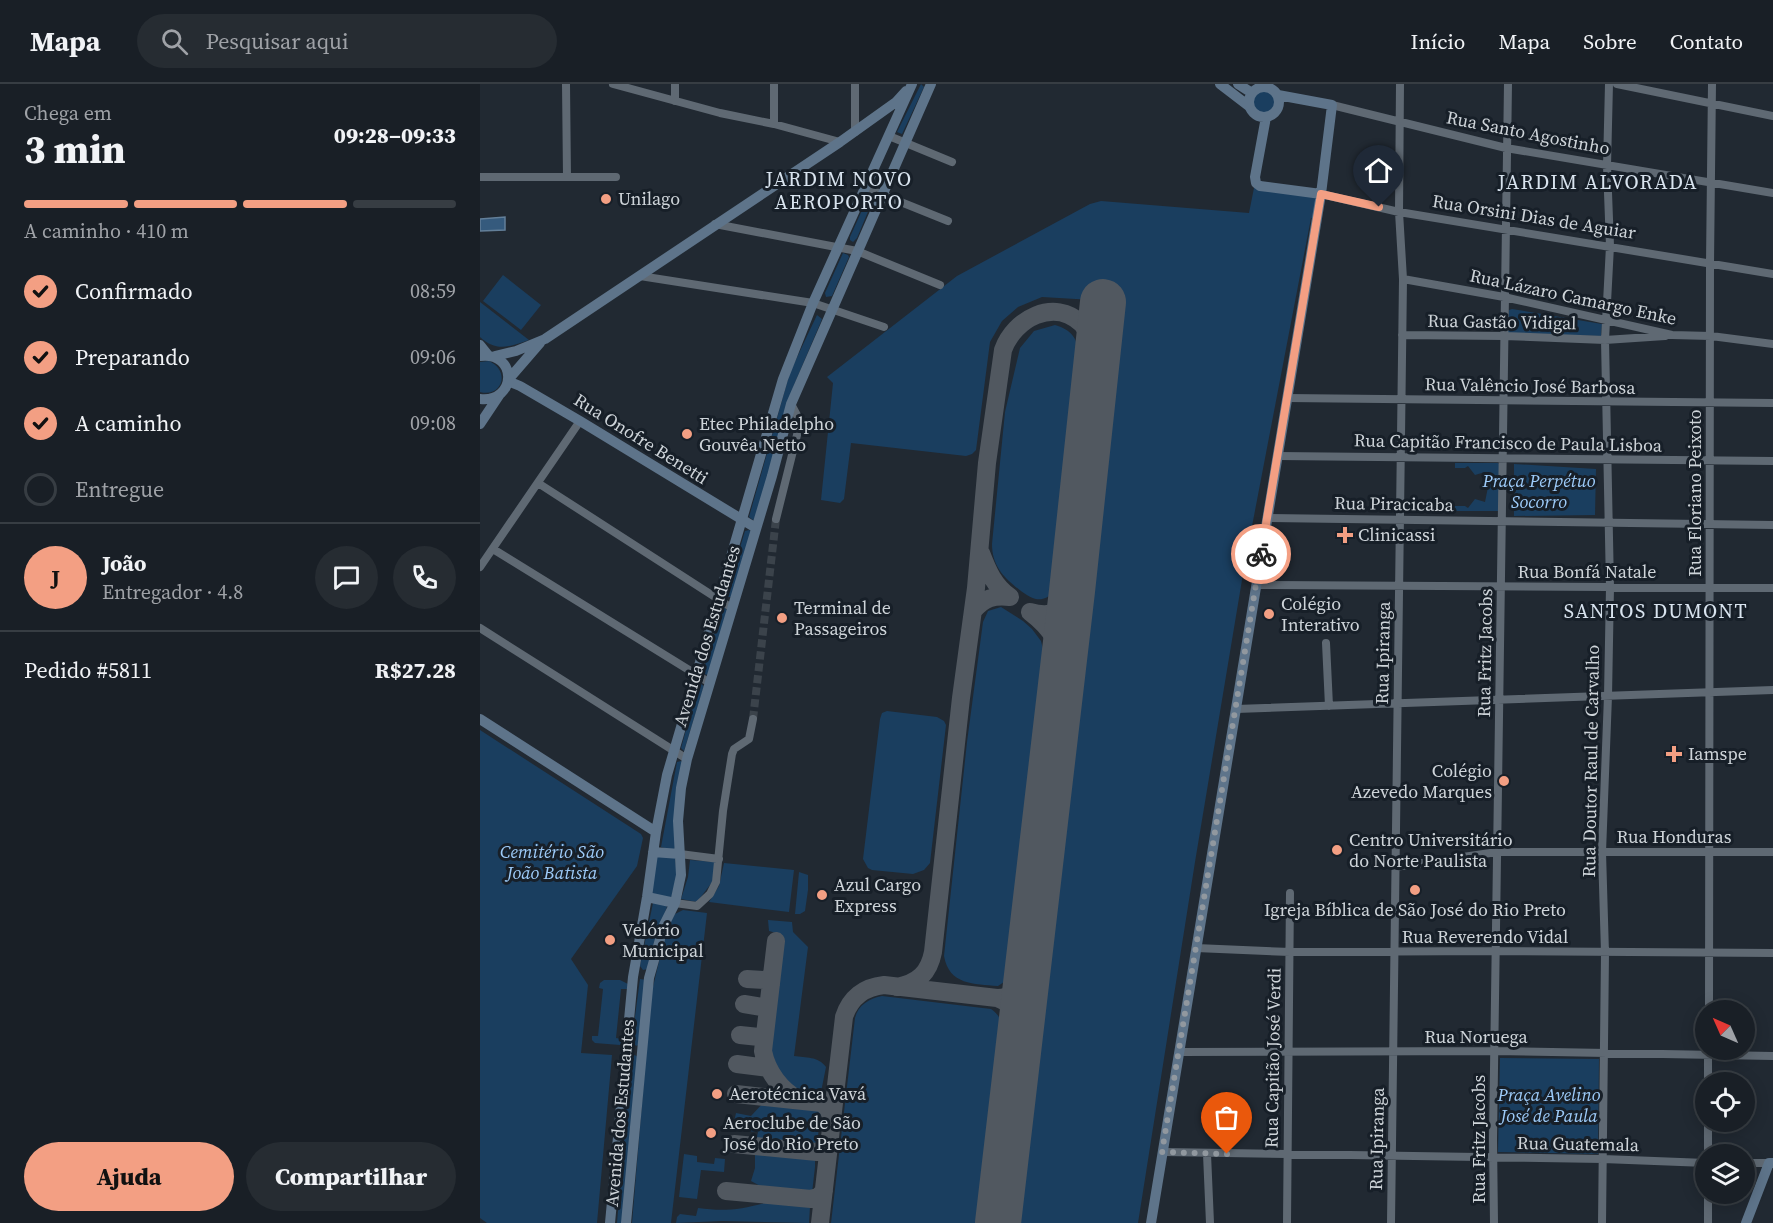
<!DOCTYPE html>
<html lang="pt">
<head>
<meta charset="utf-8">
<style>
	body { margin:0; font-family:"Source Serif 4",serif; background:#262c32; color:#f1f3f6; height:100vh; display:flex; flex-direction:column; font-size:22px; white-space:nowrap }
	* { box-sizing:border-box; margin:0 }
	p { font-size:20px; color:#9fa2a7 }
	.icon { flex:none; width:33px; height:33px; fill:none; stroke:currentColor; stroke-width:2; stroke-linecap:round; stroke-linejoin:round }
	.map { position:relative; flex:1; overflow:hidden }
	.details { display:flex; flex-direction:column; background:#191f26; width:480px }
	.details>* { flex:none }
	.needle { width:39px; rotate:315deg }
	.tools { position:absolute; left:1215px; top:916px; display:grid; gap:12px }
	.tools a { display:grid; place-items:center; width:60px; height:60px; border-radius:50%; background:#191f26; box-shadow:0 3px 15px #0003,0 0 0 2px #373d43; font-size:30px }
	.pin { position:absolute; display:grid; place-items:center; width:51px; height:51px; color:#fff; margin:-62px -26px; border-radius:50% 50% 50% 0; rotate:-45deg; box-shadow:0 0 6px #0007 }
	.pin .icon { rotate:45deg }
	.courier { position:absolute; display:grid; place-items:center; width:60px; height:60px; margin:-30px; border:4px solid #f39f83; border-radius:50%; background:#fff; color:#222; box-shadow:0 2px 8px #0007 }
	.summary em { font-style:normal; font-weight:800 }
	.summary div { display:flex; flex-direction:column-reverse }
	.summary { display:flex; align-items:center; justify-content:space-between; height:102px; padding:0 24px }
	h1 { font-size:39px; font-weight:800; line-height:45px }
	.bar { display:grid; grid-template-columns:repeat(4,1fr); gap:9px 6px; align-content:center; height:72px; padding:0 24px }
	.bar i { height:8px; border-radius:4px; background:#373d43 }
	.bar .active { background:#f39f83 }
	.bar p { grid-column:span 4 }
	.line { display:flex; align-items:center; gap:15px; padding:0 24px; border-top:2px solid #373d43 }
	.line div { flex:1 }
	.round { display:grid; place-items:center; flex:none; width:63px; height:63px; border-radius:32px; background:#262c32 }
	ol { padding:0 24px; list-style:none }
	li { display:flex; align-items:center; gap:18px; height:66px }
	li p { margin-inline-start:auto }
	li .icon { padding:6px; border-radius:50%; background:#f39f83; color:#111; stroke-width:4 }
	li:last-child { color:#9fa2a7 }
	li i { width:33px; height:33px; border:3px solid #373d43; border-radius:50% }
	.action { display:flex; gap:12px; margin-top:auto; padding:12px 24px }
	.action a { flex:1; height:69px; border-radius:36px; background:#f39f83; color:#111; font-size:24px; font-weight:800; line-height:69px; text-align:center }
	.action a+a { background:#262c32; color:#f1f3f6 }
	header { display:flex; align-items:center; gap:36px; box-sizing:border-box; height:84px; padding:0 30px; background:#191f26; border-bottom:2px solid #373d43 }
	header strong { font-size:28px }
	nav { display:flex; gap:33px; margin-inline-start:auto; font-size:21px }
	.search { width:420px; height:54px; background:#262c32; display:flex; align-items:center; gap:15px; box-sizing:border-box; padding:0 21px; border-radius:33px; color:#9fa2a7; font-size:22px }
	main { display:flex; flex:1; min-height:0 }
	.map>svg:first-child { display:block }
	.green { fill:#1a3e5f }
	.water { fill:#355a7d; stroke:#637f99; stroke-width:1.5 }
	.lines { fill:none; stroke-linecap:round; stroke-linejoin:round }
	.taxiway { stroke:#515860; stroke-width:18 }
	.runway { stroke:#515860; stroke-width:46 }
	.street-tunnel { stroke:#3b434b; stroke-width:8; stroke-dasharray:8 4; stroke-linecap:butt }
	.street { stroke:#5f6973; stroke-width:8 }
	.secondary { stroke:#5e748a; stroke-width:10 }
	.done { stroke:#91989f; stroke-width:6; stroke-dasharray:0 10.8 }
	.route { stroke:#f39f83; stroke-width:8 }
	.poi-dot { fill:#f39f83; stroke:#171f28; stroke-width:2 }
	.labels { text-anchor:middle; stroke-width:6; stroke-linejoin:round; paint-order:stroke }
	.street-label { font-size:18px; fill:#ced4d9; stroke:#171f28 }
	.poi-label { font-size:18px; fill:#ced4d9; stroke:#171f28; text-anchor:start }
	.park-label { font-size:18px; font-style:italic; fill:#9dcbf9; stroke:#171f28 }
	.neighbourhood-label { font-size:20px; letter-spacing:1.5px; fill:#d9e4ef; stroke:#171f28 }
</style>
</head>
<body>
<header>
<strong>Mapa</strong>
<div class="search"><svg class="icon" aria-label="search" viewBox="0 0 24 24"><circle cx="10" cy="10" r="6"/><path d="M15 15l6 6"/></svg>Pesquisar aqui</div>
<nav><a>Início</a><a>Mapa</a><a>Sobre</a><a>Contato</a></nav>
</header>
<main>
<section class="details">
<div class="summary"><div><h1>3 min</h1><p>Chega em</p></div><em>09:28–09:33</em></div>
<div class="bar"><i class="active"></i><i class="active"></i><i class="active"></i><i></i><p>A caminho · 410 m</p></div>
<ol>
<li><svg class="icon" aria-label="check" viewBox="0 0 24 24"><path d="M5 12l5 5 9-10"/></svg>Confirmado<p>08:59</p></li>
<li><svg class="icon" aria-label="check" viewBox="0 0 24 24"><path d="M5 12l5 5 9-10"/></svg>Preparando<p>09:06</p></li>
<li><svg class="icon" aria-label="check" viewBox="0 0 24 24"><path d="M5 12l5 5 9-10"/></svg>A caminho<p>09:08</p></li>
<li><i></i>Entregue</li>
</ol>
<div class="line" style="height:108px"><b class="round" style="background:#f39f83;color:#111">J</b><div><b>João</b><p>Entregador · 4.8</p></div><a class="round"><svg class="icon" aria-label="chat" viewBox="0 0 24 24"><path d="M4 5h16v11H9l-5 4z"/></svg></a><a class="round"><svg class="icon" aria-label="phone" viewBox="0 0 24 24"><path d="M5 4h4l2 5-3 2q2 4 5 5l2-3 5 2v4C11 20 4 13 5 4z"/></svg></a></div>
<div class="line" style="height:78px"><div>Pedido #5811</div><b>R$27.28</b></div>
<div class="action"><a>Ajuda</a><a>Compartilhar</a></div>
</section>
<div class="map">
<svg width="1293" height="1139" viewBox="0 0 1293 1139">
	<rect width="100%" height="100%" fill="#212932"/>
	<path class="green" d="M441,0L444,3L422,50L417,48Z
		M771 18a13 13 0 1 1 26 0a13 13 0 1 1-26 0Z
		M775,99L840,111L836,134H831L764,484L715,778L658,1139H537L585,702L607,542L641,220L637,217L615,214L613,216L562,213L538,223L522,237L510,258L496,366L492,370L486,372L371,359L364,415L360,419L341,416L353,299L347,293L477,192L610,120L621,117L769,129Z
		M387,115L392,116V118L377,154L373,158L370,156V153Z
		M363,169L368,171L369,173L352,212L346,213L345,209Z
		M23,191L61,221L41,246L3,217Z
		M0,218L49,256C29,263 16,268 0,253Z
		M1032,225L1122,240L1121,252L1027,250L1029,226Z
		M337,231L342,235L340,240L314,301L276,435L273,436L269,433L310,288Z
		M575,241C592,246 597,254 599,270L574,507C563,520 553,516 541,507C524,494 512,482 512,460L525,328L540,264L554,247Z
		M9,277C31,287 22,314 0,308V278Z
		M975,379H1018L1020,381L1019,427H974V422H985L988,424L995,415L1005,418L1008,403L1005,388L995,391L988,382L985,384H975Z
		M1034,380L1116,385L1115,431L1034,432Z
		M269,446L272,448L251,513H248L246,511L265,447Z
		M244,523L248,527L229,589L226,591L223,587L242,524Z
		M521,523L543,537L552,545L561,557L566,577L551,686L529,890L524,898L518,902C494,900 469,901 464,872L487,658L503,538L508,527Z
		M221,600L224,602L204,667L201,664L218,602Z
		M407,627L457,633L464,637L466,641L450,779L444,786L433,790L392,786L388,784L383,775L400,635L402,629Z
		M0,646L161,750L163,754L157,782L91,875L108,901L101,969L132,971L117,1139H7L0,1134Z
		M201,677L203,679L195,764L192,766L181,763L197,678Z
		M176,771L195,774L197,790L191,815L172,810Z
		M210,776L236,778L233,797L217,818L201,815L208,793Z
		M244,779L314,786L309,828L229,818L239,802Z
		M319,788L328,791V806L325,827L320,830H315Z
		M173,819L185,820L187,823L174,858L168,885L163,886L160,882Z
		M203,826L227,829L191,1139H152L171,911L187,844L195,830Z
		M288,836L312,838L313,848L328,863L314,972C326,974 338,972 346,983L340,1013C308,1014 291,989 287,960L300,850L289,847Z
		M160,895L167,896L159,959L157,962L153,960L152,955Z
		M124,896H140L148,900L147,905H141L136,954L142,955L140,961L115,959L112,956V952H118L123,905L119,904L120,899Z
		M402,912L511,925C518,930 521,935 523,943L502,1139H351L375,934C378,921 390,914 402,912Z
		M153,970L158,973L144,1139H137L151,971Z
		M1020,974L1119,975L1118,1070L1018,1068Z
		M285,1017L338,1023L341,1025L337,1061L334,1064L282,1059L276,1058L278,1048L257,1046L254,1038L256,1029L271,1032Z
		M275,1066L335,1073V1083L332,1109L328,1113L293,1109L271,1097L275,1084Z
		M204,1070L217,1072V1078L234,1080L235,1074L245,1075L244,1088L221,1086L217,1115L199,1113Z
		M292,1117L328,1120L330,1123L329,1139L242,1137L196,1139L197,1133L200,1130L216,1132L218,1124C247,1128 263,1125 292,1117Z"/>
	<path class="water" d="M25,133V146L0,147V135Z"/>
	<g class="lines">
		<path class="taxiway" d="M493,527C504,514 514,511 530,513C514,502 508,487 501,469
			M582,591C580,560 575,547 550,528C573,534 582,528 592,507
			M296,857L283,967C287,988 301,1006 319,1016
			M267,895L286,896L291,901
			M417,903C438,899 449,889 453,868L481,614L496,504L507,379L523,266C534,235 574,213 602,240C609,248 613,259 617,270
			M264,920L282,923L286,926
			M540,944C539,927 532,920 517,914C533,914 541,905 546,891
			M260,951L279,953L283,957
			M257,980L288,984
			M256,1010L342,1019L348,1025L351,1032
			M254,1060L337,1068L345,1064L350,1057
			M246,1107L331,1115L338,1113L344,1107
			M340,1139L364,933C370,914 384,903 404,901L517,914"/>
		<path class="runway" d="M518,1139L592,507L623,218"/>
		<path class="street-tunnel" d="M273,635L296,435"/>
		<path class="street" d="M86,0L87,93
			M133,0L240,29L294,40L360,58
			M195,0V17
			M294,0V40
			M375,0V48
			M1137,0L1293,32
			M852,21L1026,64L1293,109
			M409,52L472,78
			M0,93H136
			M386,104L468,137
			M841,110L919,128L1293,190
			M235,140L377,167L460,201
			M160,192L333,219L404,243
			M923,195L1024,213L1192,251L1231,252L1293,260
			M922,251L1024,252L1125,256L1185,252
			M807,314L1293,319
			M798,372L1293,377
			M58,399L252,524
			M787,434L1293,441
			M296,435L319,343V335L311,320
			M13,465L230,599
			M0,483L100,337
			M776,501L1293,504
			M0,544L207,675
			M846,559L849,622
			M756,625L1293,606
			M200,770L239,775
			M915,783L1017,768H1293
			M195,819L217,822L230,810L236,798L243,727L252,670L254,665L269,655L273,635
			M716,864L810,868L1016,867L1293,869
			M1229,927L1230,180L1232,0
			M699,968L1014,967L1293,972
			M1228,968V999
			M1228,1038V1071
			M683,1068L1123,1075L1226,1079
			M727,1070L730,1139
			M1264,1079H1289
			M807,1139L810,809
			M911,1139L923,195L919,128L920,0
			M1014,1139L1013,1055L1028,0
			M1122,1139L1125,869L1122,768L1128,612L1130,503L1125,256L1130,162L1127,82L1129,0
			M1228,1139V1110"/>
		<path class="secondary" d="M740,0L770,23
			M758,0L772,9
			M769 18a15 15 0 1 1 30 0a15 15 0 1 1-30 0Z
			M786,33L775,93L776,99L780,102L841,110
			M0,261L8,271
			M0,272C38,267 37,319 0,315
			M15,272L36,267L65,255L360,58L416,18L426,7
			M28,296L60,259
			M28,297L40,302L100,337L276,444
			M0,340L20,310
			M0,635L176,748
			M173,768L200,770
			M167,813L195,819
			M130,1139L153,893L167,813L176,748L187,691L303,295L333,219L432,0
			M146,1139L169,894L184,841L195,819L201,791L198,737L201,704L207,675L292,392L311,320L451,0
			M671,1139L841,110L852,21L798,11
			M1266,1139L1289,1079H1293"/>
	</g>
	<g class="lines">
		<path class="done" d="M747,1070L682,1068L781,470"/>
		<path class="route" d="M781,470L841,110L899,123"/>
	</g>
	<g class="poi-dot">
		<circle cx="126" cy="115" r="6"/>
		<circle cx="207" cy="350" r="6"/>
		<path d="M862 442h6v6h6v6h-6v6h-6v-6h-6v-6h6z"/>
		<circle cx="789" cy="530" r="6"/>
		<circle cx="302" cy="534" r="6"/>
		<path d="M1191 661h6v6h6v6h-6v6h-6v-6h-6v-6h6z"/>
		<circle cx="1024" cy="697" r="6"/>
		<circle cx="857" cy="766" r="6"/>
		<circle cx="935" cy="806" r="6"/>
		<circle cx="342" cy="811" r="6"/>
		<circle cx="130" cy="856" r="6"/>
		<circle cx="237" cy="1010" r="6"/>
		<circle cx="231" cy="1049" r="6"/>
	</g>
	<g class="labels">
		<g class="street-label">
			<text transform="translate(1048 49) rotate(11)" y="6">Rua Santo Agostinho</text>
			<text transform="translate(1054 133) rotate(9)" y="6">Rua Orsini Dias de Aguiar</text>
			<text transform="translate(1093 213) rotate(12)" y="6">Rua Lázaro Camargo Enke</text>
			<text transform="translate(1022 238) rotate(1)" y="6">Rua Gastão Vidigal</text>
			<text transform="translate(1050 302) rotate(1)" y="6">Rua Valêncio José Barbosa</text>
			<text transform="translate(161 355) rotate(32)" y="6">Rua Onofre Benetti</text>
			<text transform="translate(1028 359) rotate(1)" y="6">Rua Capitão Francisco de Paula Lisboa</text>
			<text transform="translate(1215 409) rotate(-90)" y="6">Rua Floriano Peixoto</text>
			<text transform="translate(914 420) rotate(1)" y="6">Rua Piracicaba</text>
			<text x="1107" y="494">Rua Bonfá Natale</text>
			<text transform="translate(227 552) rotate(-73)" y="6">Avenida dos Estudantes</text>
			<text transform="translate(903 569) rotate(-89)" y="6">Rua Ipiranga</text>
			<text transform="translate(1005 569) rotate(-89)" y="6">Rua Fritz Jacobs</text>
			<text transform="translate(1111 677) rotate(-89)" y="6">Rua Doutor Raul de Carvalho</text>
			<text x="1194" y="759">Rua Honduras</text>
			<text x="1005" y="859">Rua Reverendo Vidal</text>
			<text x="996" y="959">Rua Noruega</text>
			<text transform="translate(793 974) rotate(-89)" y="6">Rua Capitão José Verdi</text>
			<text transform="translate(140 1029) rotate(-85)" y="6">Avenida dos Estudantes</text>
			<text transform="translate(897 1055) rotate(-89)" y="6">Rua Ipiranga</text>
			<text transform="translate(999 1055) rotate(-90)" y="6">Rua Fritz Jacobs</text>
			<text transform="translate(1098 1060) rotate(1)" y="6">Rua Guatemala</text>
		</g>
		<g class="poi-label">
			<text x="138" y="121">Unilago</text>
			<text x="219" y="346">Etec Philadelpho<tspan x="219" dy="21">Gouvêa Netto</tspan></text>
			<text x="878" y="457">Clinicassi</text>
			<text x="801" y="526">Colégio<tspan x="801" dy="21">Interativo</tspan></text>
			<text x="314" y="530">Terminal de<tspan x="314" dy="21">Passageiros</tspan></text>
			<text x="1208" y="676">Iamspe</text>
			<text x="1012" y="693" text-anchor="end">Colégio<tspan x="1012" dy="21">Azevedo Marques</tspan></text>
			<text x="869" y="762">Centro Universitário<tspan x="869" dy="21">do Norte Paulista</tspan></text>
			<text x="354" y="807">Azul Cargo<tspan x="354" dy="21">Express</tspan></text>
			<text x="935" y="832" text-anchor="middle">Igreja Bíblica de São José do Rio Preto</text>
			<text x="142" y="852">Velório<tspan x="142" dy="21">Municipal</tspan></text>
			<text x="249" y="1016">Aerotécnica Vavá</text>
			<text x="243" y="1045">Aeroclube de São<tspan x="243" dy="21">José do Rio Preto</tspan></text>
		</g>
		<g class="park-label">
			<text x="1059" y="403">Praça Perpétuo<tspan x="1059" dy="21">Socorro</tspan></text>
			<text x="72" y="774">Cemitério São<tspan x="72" dy="21">João Batista</tspan></text>
			<text x="1069" y="1017">Praça Avelino<tspan x="1069" dy="21">José de Paula</tspan></text>
		</g>
		<g class="neighbourhood-label">
			<text x="359" y="102">JARDIM NOVO<tspan x="359" dy="23">AEROPORTO</tspan></text>
			<text x="1118" y="105">JARDIM ALVORADA</text>
			<text x="1176" y="534">SANTOS DUMONT</text>
		</g>
	</g>
</svg>
<div class="tools">
<a><svg class="needle" viewBox="-14 -14 28 28"><path d="M0-13l5 13h-10z" fill="#e53935"/><path d="M0 13l5-13h-10z" fill="#9fa2a7"/></svg></a>
<a><svg class="icon" aria-label="locate" viewBox="0 0 24 24"><circle cx="12" cy="12" r="6"/><path d="M12 2v4M12 18v4M2 12h4M18 12h4"/></svg></a>
<a><svg class="icon" aria-label="layers" viewBox="0 0 24 24"><path d="M12 4l9 5-9 5-9-5zM3 14l9 5 9-5"/></svg></a>
</div>
<div class="pin" style="left:747px;top:1070px;background:#ea580c"><svg class="icon" aria-label="bag" viewBox="0 0 24 24"><path d="M5 8h14l-1 12H6zM9 8a3 3 0 0 1 6 0"/></svg></div>
<div class="pin" style="left:899px;top:123px;background:#1f2937"><svg class="icon" aria-label="home" viewBox="0 0 24 24"><path d="M3 11l9-7 9 7M6 9v11h12V9"/></svg></div>
<div class="courier" style="left:781px;top:470px"><svg class="icon" aria-label="bike" viewBox="0 0 24 24"><circle cx="6" cy="16" r="4"/><circle cx="18" cy="16" r="4"/><path d="M6 16l4-8h5l3 8M10 8l3 8H6M13 5h3"/></svg></div>
</div>
</main>
</body>
</html>
